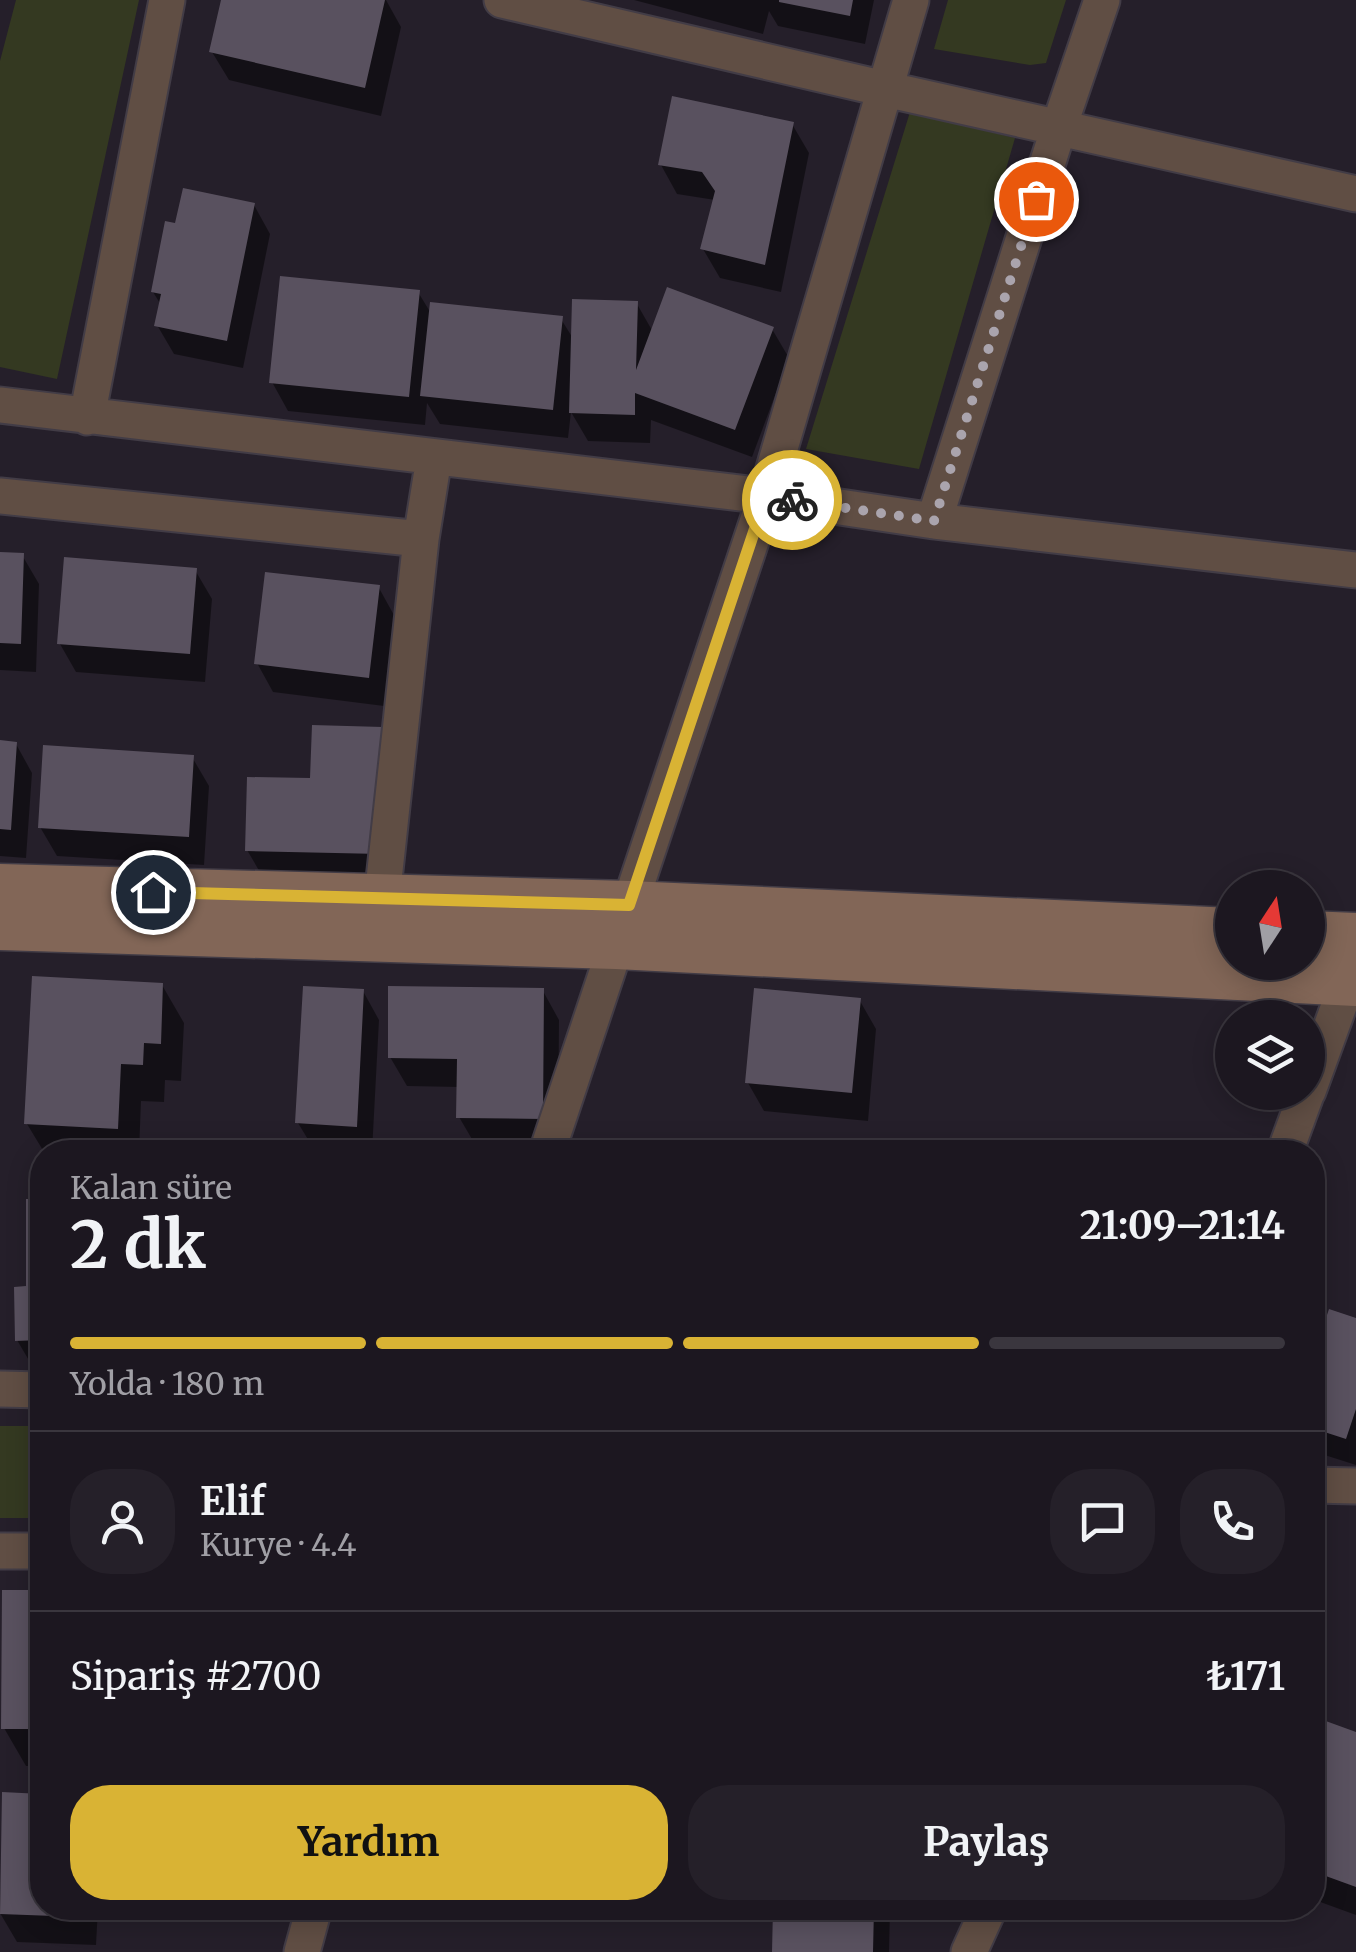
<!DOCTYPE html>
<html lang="tr">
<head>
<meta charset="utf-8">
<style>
	body { margin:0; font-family:Merriweather,serif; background:#252029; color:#f1f3f6; height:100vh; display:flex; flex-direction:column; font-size:38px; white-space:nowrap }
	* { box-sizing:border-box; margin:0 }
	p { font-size:32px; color:#a09fa5 }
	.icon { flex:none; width:55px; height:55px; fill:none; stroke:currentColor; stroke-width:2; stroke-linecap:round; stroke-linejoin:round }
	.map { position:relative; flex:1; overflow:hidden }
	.side { position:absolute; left:30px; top:1140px; width:1295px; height:780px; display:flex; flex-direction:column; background:#1c1720; border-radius:40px; box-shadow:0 5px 25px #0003,0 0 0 2px #3a363e }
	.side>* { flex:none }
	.needle { width:65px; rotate:12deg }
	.fabs { position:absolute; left:1215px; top:870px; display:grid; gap:20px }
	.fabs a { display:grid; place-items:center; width:110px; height:110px; border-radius:50%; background:#1c1720; box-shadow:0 5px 25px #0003,0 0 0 2px #3a363e; font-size:50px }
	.pin { position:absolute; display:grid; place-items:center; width:85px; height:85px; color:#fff; margin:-42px; border:5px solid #fff; border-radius:50%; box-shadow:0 2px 10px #0007 }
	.courier { position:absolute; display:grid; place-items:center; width:100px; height:100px; margin:-50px; border:8px solid #d9b334; border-radius:50%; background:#fff; color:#222; box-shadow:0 2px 12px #0007 }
	.headline em { font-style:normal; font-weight:700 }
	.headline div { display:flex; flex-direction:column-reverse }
	.headline { display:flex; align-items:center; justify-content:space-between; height:170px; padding:0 40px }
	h1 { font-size:65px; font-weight:700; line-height:75px }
	.bar { display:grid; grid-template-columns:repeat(4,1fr); gap:15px 10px; align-content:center; height:120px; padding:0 40px }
	.bar i { height:12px; border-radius:8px; background:#3a363e }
	.bar .selected { background:#d9b334 }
	.bar p { grid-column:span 4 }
	.line { display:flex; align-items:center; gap:25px; padding:0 40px; border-top:2px solid #3a363e }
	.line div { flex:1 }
	.round { display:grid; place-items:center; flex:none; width:105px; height:105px; border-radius:40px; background:#252029 }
	.cta { display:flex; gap:20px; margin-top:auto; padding:20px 40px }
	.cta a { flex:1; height:115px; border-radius:40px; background:#d9b334; color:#111; font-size:40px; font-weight:700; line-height:115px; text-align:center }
	.cta a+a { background:#252029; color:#f1f3f6 }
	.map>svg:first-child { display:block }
	.green { fill:#343921 }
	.shadow { fill:#0007 }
	.building { fill:#59515f }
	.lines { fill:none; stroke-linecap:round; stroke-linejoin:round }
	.street-casing { stroke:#423c46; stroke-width:39 }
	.secondary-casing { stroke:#423c46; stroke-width:51 }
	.street { stroke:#604e44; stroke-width:35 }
	.secondary { stroke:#826657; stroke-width:48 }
	.done { stroke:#aaa4ad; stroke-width:10; stroke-dasharray:0 18 }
	.route { stroke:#d9b334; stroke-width:12 }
</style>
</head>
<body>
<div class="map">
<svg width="1356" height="1952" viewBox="0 0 1356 1952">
	<rect width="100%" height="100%" fill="#251f2a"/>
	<path class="green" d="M16,0H139L57,379L0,367V61Z
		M948,0H1066L1046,63L1030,65L934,49Z
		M910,112L1015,138L919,469L806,449Z
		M0,1426H42V1518H0Z"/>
	<path class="shadow" d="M224,0H386L401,27L381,116L229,80L212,52Z
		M634,0H874L865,44L778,26L769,11L763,34Z
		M792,124L809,153L781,292L720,278L703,249L715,200L677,194L661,165Z
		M254,205L270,234L243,368L174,354L157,325L161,305L153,292L177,226Z
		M418,292L432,315L561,319L574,340L637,304L653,332L772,329L789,358L752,457L651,420L650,443L588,441L571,412L568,438L440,424L427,403L425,425L288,411L272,382Z
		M0,554L22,555L39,584L36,672L0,670Z
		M195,570L212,599L205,682L76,672L60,644Z
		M379,588L395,617L384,706L273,692L257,663Z
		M0,743L16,744L32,773L26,858L0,856Z
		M192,757L209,786L204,865L57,856L40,827Z
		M313,781L396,882L264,879L247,850Z
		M162,985L184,1023L181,1081L165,1080L164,1102L141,1101L139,1152H44L27,1124Z
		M363,991L379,1020L372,1152L315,1151L298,1123Z
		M543,991L559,1020L558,1147L476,1146L459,1117V1087L407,1086L390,1057Z
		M860,1001L876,1029L868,1121L764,1111L748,1083Z
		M28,1202H42V1369H34L17,1340L29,1289Z
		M1356,1320V1465L1312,1451V1368Z
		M4,1592H42V1766H26L4,1728Z
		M1312,1719L1356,1735V1915L1312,1899Z
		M4,1795L42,1796V1908H98L96,1945L17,1942L0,1913Z
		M213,1908H301V1922H222Z
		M776,1908H890L889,1952H774Z"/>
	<path class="building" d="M221,0H385L365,88L209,52Z
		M779,0H853L850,16L779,2Z
		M672,96L794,122L765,265L700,249L715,191L702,172L658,165Z
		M183,188L255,203L227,341L154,326L161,294L151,292L165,221L175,223Z
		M280,276L420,290L409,397L269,383Z
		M667,287L774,327L735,430L635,393V415L569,413L572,299L638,301L636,370Z
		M430,302L563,316L553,410L420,396Z
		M0,552L24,553L21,644L0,643Z
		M64,557L197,568L190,654L57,644Z
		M265,572L380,585L369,678L254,664Z
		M312,725L383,727L381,854L245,851L247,777L310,778Z
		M0,740L17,742L11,830L0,829Z
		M43,745L194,755L189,837L38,828Z
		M32,976L163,983L161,1044L144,1043L143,1065L121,1064L118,1129L24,1124Z
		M303,986L364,989L357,1127L295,1123Z
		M388,986L544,988L543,1119L456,1118L457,1059L388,1058Z
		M754,988L861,998L852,1093L745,1083Z
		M26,1199H42V1340L15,1341L14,1287L26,1286Z
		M1329,1309L1356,1318V1409L1346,1439L1312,1428V1360Z
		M2,1590H42V1729H1Z
		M1312,1716L1356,1732V1887L1312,1871Z
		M2,1792L42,1794V1908H82L81,1917L0,1914Z
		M773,1908H874L873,1952H772Z"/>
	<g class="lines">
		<defs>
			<path id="street" d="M502,0L885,89L1356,194
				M0,405L766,496L934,521L1356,570
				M87,417L167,0
				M0,496L421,539
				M934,521L1059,127L1102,0
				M382,898L421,539L434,458
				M1308,1091L1356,959
				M547,1152L766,496L911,0
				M1285,1152L1307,1092
				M0,1389L42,1390
				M1312,1485L1356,1486
				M0,1551H42
				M302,1952L314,1908
				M969,1952L989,1908"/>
			<path id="secondary" d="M0,888L629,905L1232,932
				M0,926L616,945L1356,982
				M1308,935L1356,937"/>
		</defs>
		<use href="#street" class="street-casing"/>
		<use href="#secondary" class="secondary-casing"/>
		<use href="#street" class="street"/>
		<use href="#secondary" class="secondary"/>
	</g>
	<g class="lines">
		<path class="done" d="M792,500L934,521L1036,199"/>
		<path class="route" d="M153,892L629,905L766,496L792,500"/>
	</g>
</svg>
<div class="fabs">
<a><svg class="needle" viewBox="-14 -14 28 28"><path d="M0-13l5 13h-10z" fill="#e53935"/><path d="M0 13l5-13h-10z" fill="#a09fa5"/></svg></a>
<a><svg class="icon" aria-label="layers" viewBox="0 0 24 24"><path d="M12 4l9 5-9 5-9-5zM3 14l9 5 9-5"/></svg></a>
</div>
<div class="pin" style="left:1036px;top:199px;background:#ea580c"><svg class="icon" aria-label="bag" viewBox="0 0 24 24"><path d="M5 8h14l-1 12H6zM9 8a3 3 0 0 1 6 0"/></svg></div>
<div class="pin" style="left:153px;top:892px;background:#1f2937"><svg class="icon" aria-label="home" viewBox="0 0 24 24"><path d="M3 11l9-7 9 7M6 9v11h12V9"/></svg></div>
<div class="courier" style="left:792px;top:500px"><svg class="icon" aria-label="bike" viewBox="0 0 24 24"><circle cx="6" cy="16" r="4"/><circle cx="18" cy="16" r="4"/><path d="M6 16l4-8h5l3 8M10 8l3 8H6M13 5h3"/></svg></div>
<section class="side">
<div class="headline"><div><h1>2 dk</h1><p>Kalan süre</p></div><em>21:09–21:14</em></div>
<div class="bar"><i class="selected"></i><i class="selected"></i><i class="selected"></i><i></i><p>Yolda · 180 m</p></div>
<div class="line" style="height:180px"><a class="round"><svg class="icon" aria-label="person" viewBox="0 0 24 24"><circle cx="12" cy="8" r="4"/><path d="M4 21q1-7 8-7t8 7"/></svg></a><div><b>Elif</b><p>Kurye · 4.4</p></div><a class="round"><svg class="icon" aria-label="chat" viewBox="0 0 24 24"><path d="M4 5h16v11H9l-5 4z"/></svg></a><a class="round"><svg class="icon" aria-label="phone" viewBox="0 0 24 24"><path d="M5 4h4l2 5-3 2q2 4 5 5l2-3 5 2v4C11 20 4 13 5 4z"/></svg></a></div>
<div class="line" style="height:130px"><div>Sipariş #2700</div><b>₺171</b></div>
<div class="cta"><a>Yardım</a><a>Paylaş</a></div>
</section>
</div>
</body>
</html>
